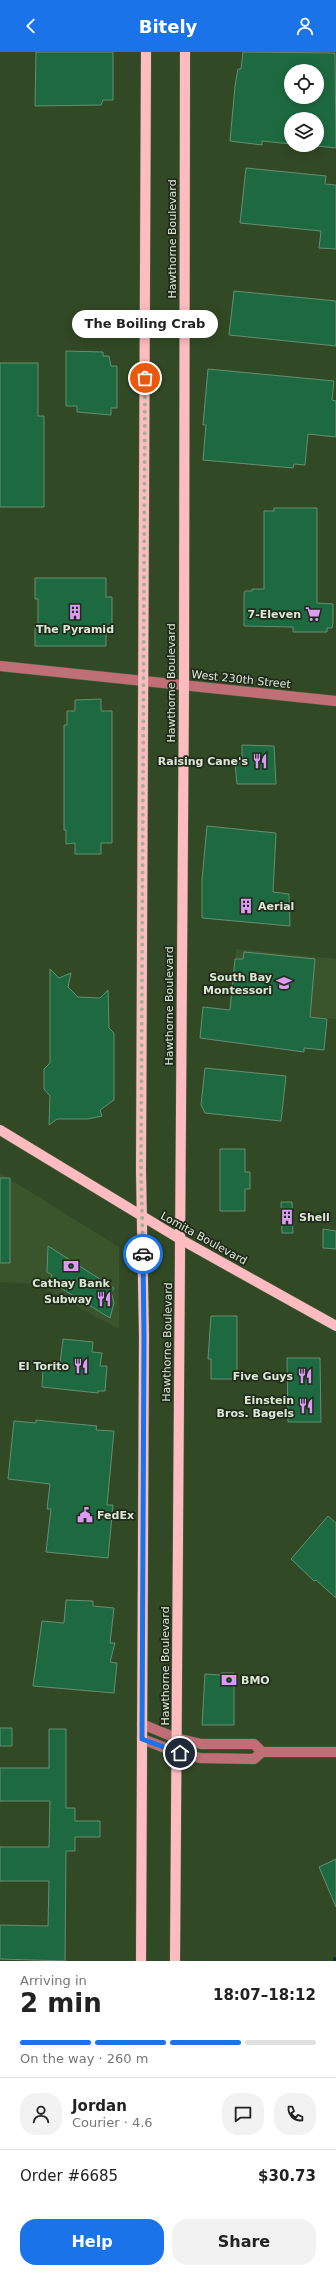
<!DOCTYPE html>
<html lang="en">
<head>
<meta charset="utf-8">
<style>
	body { margin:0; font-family:"DejaVu Sans",sans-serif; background:#f2f2f2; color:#222; height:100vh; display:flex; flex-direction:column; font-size:15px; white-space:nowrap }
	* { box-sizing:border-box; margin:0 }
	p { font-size:13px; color:#767676 }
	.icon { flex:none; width:22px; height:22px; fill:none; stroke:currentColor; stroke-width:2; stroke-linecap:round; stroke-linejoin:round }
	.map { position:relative; height:1909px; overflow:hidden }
	.sheet { display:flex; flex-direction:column; background:#fff; flex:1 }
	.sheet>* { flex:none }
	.fabs { position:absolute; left:284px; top:12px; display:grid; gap:8px }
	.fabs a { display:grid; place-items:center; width:40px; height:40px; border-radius:50%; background:#fff; box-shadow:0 2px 10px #0003; font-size:20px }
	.pin { position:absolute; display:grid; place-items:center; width:34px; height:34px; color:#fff; margin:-17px; border:2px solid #fff; border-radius:50%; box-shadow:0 1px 4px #0007 }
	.courier { position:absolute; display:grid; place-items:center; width:40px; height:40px; margin:-20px; border:3px solid #1a73e8; border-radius:50%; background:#fff; color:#222; box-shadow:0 1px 5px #0007 }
	.bubble { position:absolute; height:28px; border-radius:14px; background:#fff; box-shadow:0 2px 10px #0003; font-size:13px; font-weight:700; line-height:28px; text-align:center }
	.summary em { font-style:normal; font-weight:700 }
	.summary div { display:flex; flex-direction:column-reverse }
	.summary { display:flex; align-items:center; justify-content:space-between; height:68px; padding:0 20px }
	h1 { font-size:26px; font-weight:700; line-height:30px }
	.bar { display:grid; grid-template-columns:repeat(4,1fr); gap:6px 4px; align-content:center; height:48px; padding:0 20px }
	.bar i { height:5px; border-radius:3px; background:#e0e0e0 }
	.bar .selected { background:#1a73e8 }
	.bar p { grid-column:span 4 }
	.line { display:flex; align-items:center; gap:10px; padding:0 20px; border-top:1px solid #e0e0e0 }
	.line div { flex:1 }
	.round { display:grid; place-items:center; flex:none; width:42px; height:42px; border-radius:16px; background:#f2f2f2 }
	.button { display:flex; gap:8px; margin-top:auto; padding:8px 20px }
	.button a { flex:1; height:46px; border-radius:16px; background:#1a73e8; color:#fff; font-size:16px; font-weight:700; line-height:46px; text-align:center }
	.button a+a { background:#f2f2f2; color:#222 }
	header { display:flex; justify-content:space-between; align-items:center; height:52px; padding:0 20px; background:#1a73e8; color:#fff; font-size:18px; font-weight:700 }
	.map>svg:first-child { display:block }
	.built { fill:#3a552b }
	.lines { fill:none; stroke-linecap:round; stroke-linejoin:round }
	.stream { stroke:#0f2848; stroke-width:4 }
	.building { fill:#1e6a40; stroke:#648e72; fill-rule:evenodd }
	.minor-casing { stroke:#506644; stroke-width:11 }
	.major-casing { stroke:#506644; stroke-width:11 }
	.minor { stroke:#bf6f75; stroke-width:10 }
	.major { stroke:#ffbcc0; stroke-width:10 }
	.done { stroke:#a0b197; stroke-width:4; stroke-dasharray:0 7.2 }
	.route { stroke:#1a73e8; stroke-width:5 }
	.labels { text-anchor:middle; stroke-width:3.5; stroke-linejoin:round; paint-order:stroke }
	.street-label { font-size:11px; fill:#dbe9d4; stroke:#212b1c }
	.poi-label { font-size:11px; font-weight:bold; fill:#dbe9d4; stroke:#212b1c; text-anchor:end }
</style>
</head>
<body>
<header><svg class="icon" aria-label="back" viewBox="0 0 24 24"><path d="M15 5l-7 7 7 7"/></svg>Bitely<svg class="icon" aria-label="person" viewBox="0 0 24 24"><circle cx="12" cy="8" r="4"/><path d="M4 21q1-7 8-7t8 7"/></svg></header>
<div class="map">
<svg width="336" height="1909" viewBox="0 0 336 1909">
	<rect width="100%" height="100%" fill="#324925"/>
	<path class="built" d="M236,897L336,907V967L229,955Z
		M0,1121L119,1195V1277L36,1232L0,1230Z"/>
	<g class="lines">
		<path class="stream" d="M335,1907V1909"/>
	</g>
	<path class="building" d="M36,0H113V48H103L101,53L35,54Z
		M243,0L335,1L336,96L317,94V67H291V92L262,89V93L230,89L235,34L238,17H241ZM291,19H317V45H291Z
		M246,116L326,124L325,132L336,133V197L319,196L321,179L240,171Z
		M234,239L336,249V294L229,283Z
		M66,299L103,300V304H109L111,314H117V356H111V363L77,360V354H66Z
		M0,311H38V364H44V455H0Z
		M208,317L334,329L332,348L336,349V385L308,382L305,413L294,412L293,416L203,408L206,373H203Z
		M274,456H317V551L333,552V571L332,576H327V580H293V575L244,574V541L245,539H252V537H264V459H274Z
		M35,526H106V545H112V576H106V594H35V573H38V547H35Z
		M101,647V659H112V791H101V802H75V791L66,792V778H64V673H67V659H75V648Z
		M242,693L274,694L276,732H237L235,711H242Z
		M207,774L276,781L273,840L289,842L290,874L202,866V828Z
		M244,900L315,907L310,965L327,967L324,998L304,996V1000L200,986L203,955L230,958L235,907H243Z
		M50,917L59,926L71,921L68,935L78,945L100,946L108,938L109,976L114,981V1048L100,1058L102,1064L88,1067H57L49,1073L50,1044L44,1037V1017L50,1011Z
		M205,1016L286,1024L281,1069L205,1061L201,1053Z
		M220,1097H245V1120H250V1137H245V1159H220Z
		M0,1126H10V1211H0Z
		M281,1150H292L293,1181H282Z
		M323,1177L336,1179V1197L323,1196Z
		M48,1194L114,1236L111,1240L114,1251L110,1266L49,1229L52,1223L47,1220Z
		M211,1264H237V1327H211V1307H208Z
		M63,1287L93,1290L92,1300L102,1301L100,1314H107L105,1339H98V1341L42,1335L43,1318L59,1320Z
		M287,1306H320L321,1370H288Z
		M36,1368L97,1374L96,1378L114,1379L107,1453H113L108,1506L46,1500L51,1457H47L50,1432L8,1427L14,1369L36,1371Z
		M328,1464L336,1471V1546L316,1528L314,1529L291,1507Z
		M66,1548L93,1549V1554L114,1556L110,1591H115L110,1610L117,1611L114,1641L33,1634L42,1569L64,1571Z
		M221,1621H234V1673H202L205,1622L221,1623Z
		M0,1676H12V1694H0Z
		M49,1677H66V1756H75V1769H100V1785H75V1799H66L65,1909L0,1907V1873L48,1874L49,1829H0V1795H49L50,1749H0V1716H49Z
		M336,1807V1855L319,1815Z"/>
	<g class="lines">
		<defs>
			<path id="minor" d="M0,614L336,649
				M142,1672L176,1686L201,1692H254L262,1700
				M142,1687L176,1700L200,1706L254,1707L262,1700H336"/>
			<path id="major" d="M0,1078L180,1187L336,1274
				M141,1909L144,1284L141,1119L146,0
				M175,1909L184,633L185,0"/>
		</defs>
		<use href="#minor" class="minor-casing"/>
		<use href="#major" class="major-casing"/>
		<use href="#minor" class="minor"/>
		<use href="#major" class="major"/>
	</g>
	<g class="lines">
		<path class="done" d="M143,1202L141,1119L145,326"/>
		<path class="route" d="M143,1202L144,1284L142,1687L180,1701"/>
	</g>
	<defs>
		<symbol id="building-bare" viewBox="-9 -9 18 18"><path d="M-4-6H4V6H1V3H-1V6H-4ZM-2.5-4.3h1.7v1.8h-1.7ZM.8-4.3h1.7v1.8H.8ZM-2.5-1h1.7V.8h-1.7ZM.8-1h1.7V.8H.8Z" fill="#da9af6" stroke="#212b1c" stroke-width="2.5" paint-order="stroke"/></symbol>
		<symbol id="supermarket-bare" viewBox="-9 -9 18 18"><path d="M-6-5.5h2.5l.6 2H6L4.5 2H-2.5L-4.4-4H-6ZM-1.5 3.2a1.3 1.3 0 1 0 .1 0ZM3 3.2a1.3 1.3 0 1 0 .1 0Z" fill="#da9af6" stroke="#212b1c" stroke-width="2.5" paint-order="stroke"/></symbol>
		<symbol id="restaurant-bare" viewBox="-9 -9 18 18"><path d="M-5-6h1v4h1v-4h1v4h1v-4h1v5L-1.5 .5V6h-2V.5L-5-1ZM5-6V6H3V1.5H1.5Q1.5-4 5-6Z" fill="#da9af6" stroke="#212b1c" stroke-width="2.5" paint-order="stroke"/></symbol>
		<symbol id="school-bare" viewBox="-9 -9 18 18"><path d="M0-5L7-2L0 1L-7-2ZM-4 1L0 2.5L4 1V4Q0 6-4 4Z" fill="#da9af6" stroke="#212b1c" stroke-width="2.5" paint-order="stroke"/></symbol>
		<symbol id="bank-bare" viewBox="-9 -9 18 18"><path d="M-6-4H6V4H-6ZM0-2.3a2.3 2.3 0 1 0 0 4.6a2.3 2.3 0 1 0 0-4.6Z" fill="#da9af6" stroke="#212b1c" stroke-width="2.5" paint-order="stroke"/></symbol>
		<symbol id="civic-bare" viewBox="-9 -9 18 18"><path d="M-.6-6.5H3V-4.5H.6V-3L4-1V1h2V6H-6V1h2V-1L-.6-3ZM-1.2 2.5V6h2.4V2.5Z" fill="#da9af6" stroke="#212b1c" stroke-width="2.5" paint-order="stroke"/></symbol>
	</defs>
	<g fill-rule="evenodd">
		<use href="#building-bare" x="64" y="549" width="22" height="22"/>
		<use href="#supermarket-bare" x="302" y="551" width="22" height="22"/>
		<use href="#restaurant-bare" x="249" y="698" width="22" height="22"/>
		<use href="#building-bare" x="235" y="843" width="22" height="22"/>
		<use href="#school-bare" x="273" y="920" width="22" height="22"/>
		<use href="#building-bare" x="276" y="1154" width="22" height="22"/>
		<use href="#bank-bare" x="60" y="1203" width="22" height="22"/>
		<use href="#restaurant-bare" x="93" y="1236" width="22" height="22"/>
		<use href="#restaurant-bare" x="70" y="1303" width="22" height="22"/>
		<use href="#restaurant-bare" x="294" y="1313" width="22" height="22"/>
		<use href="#restaurant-bare" x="295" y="1343" width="22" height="22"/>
		<use href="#civic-bare" x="74" y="1452" width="22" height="22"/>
		<use href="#bank-bare" x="218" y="1617" width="22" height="22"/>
	</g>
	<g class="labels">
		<g class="street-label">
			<text transform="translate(172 187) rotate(-90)" y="4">Hawthorne Boulevard</text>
			<text transform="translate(241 627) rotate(6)" y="4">West 230th Street</text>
			<text transform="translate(171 631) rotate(-90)" y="4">Hawthorne Boulevard</text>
			<text transform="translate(169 954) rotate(-90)" y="4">Hawthorne Boulevard</text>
			<text transform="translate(204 1186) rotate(29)" y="4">Lomita Boulevard</text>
			<text transform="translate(167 1290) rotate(-89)" y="4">Hawthorne Boulevard</text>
			<text transform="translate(165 1614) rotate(-90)" y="4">Hawthorne Boulevard</text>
		</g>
		<g class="poi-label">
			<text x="301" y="566">7-Eleven</text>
			<text x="75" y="581" text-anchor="middle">The Pyramid</text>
			<text x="248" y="713">Raising Cane's</text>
			<text x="258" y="858" text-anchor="start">Aerial</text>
			<text x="272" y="929">South Bay<tspan x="272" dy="13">Montessori</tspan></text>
			<text x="299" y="1169" text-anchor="start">Shell</text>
			<text x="71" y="1235" text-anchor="middle">Cathay Bank</text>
			<text x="92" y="1251">Subway</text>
			<text x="69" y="1318">El Torito</text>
			<text x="293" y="1328">Five Guys</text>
			<text x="294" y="1352">Einstein<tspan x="294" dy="13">Bros. Bagels</tspan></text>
			<text x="97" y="1467" text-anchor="start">FedEx</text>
			<text x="241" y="1632" text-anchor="start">BMO</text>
		</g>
	</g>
</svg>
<div class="fabs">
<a><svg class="icon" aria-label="locate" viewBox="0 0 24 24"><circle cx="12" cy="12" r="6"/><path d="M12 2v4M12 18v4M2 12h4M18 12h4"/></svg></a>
<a><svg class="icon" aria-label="layers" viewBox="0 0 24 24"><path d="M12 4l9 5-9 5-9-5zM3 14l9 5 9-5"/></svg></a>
</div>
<div class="pin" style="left:145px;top:326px;background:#ea580c"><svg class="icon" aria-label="bag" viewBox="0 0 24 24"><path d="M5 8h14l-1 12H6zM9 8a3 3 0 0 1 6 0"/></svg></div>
<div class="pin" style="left:180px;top:1701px;background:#1f2937"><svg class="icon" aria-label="home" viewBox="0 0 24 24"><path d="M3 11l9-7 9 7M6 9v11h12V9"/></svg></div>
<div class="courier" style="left:143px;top:1202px"><svg class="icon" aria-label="car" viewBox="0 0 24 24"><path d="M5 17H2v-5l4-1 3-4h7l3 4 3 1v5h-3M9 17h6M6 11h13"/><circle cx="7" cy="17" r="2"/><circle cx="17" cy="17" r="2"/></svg></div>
<div class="bubble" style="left:72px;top:258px;width:146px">The Boiling Crab</div>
</div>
<section class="sheet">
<div class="summary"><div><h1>2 min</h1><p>Arriving in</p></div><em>18:07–18:12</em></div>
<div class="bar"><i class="selected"></i><i class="selected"></i><i class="selected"></i><i></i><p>On the way · 260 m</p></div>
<div class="line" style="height:72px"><a class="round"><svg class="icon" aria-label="person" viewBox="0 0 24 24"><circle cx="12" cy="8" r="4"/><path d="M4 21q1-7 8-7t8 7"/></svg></a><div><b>Jordan</b><p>Courier · 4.6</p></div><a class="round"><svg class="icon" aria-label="chat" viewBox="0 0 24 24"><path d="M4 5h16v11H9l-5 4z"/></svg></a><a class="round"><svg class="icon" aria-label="phone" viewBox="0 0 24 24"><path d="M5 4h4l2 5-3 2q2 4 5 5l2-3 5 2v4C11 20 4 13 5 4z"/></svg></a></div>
<div class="line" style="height:52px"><div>Order #6685</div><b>$30.73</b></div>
<div class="button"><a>Help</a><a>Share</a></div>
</section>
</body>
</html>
